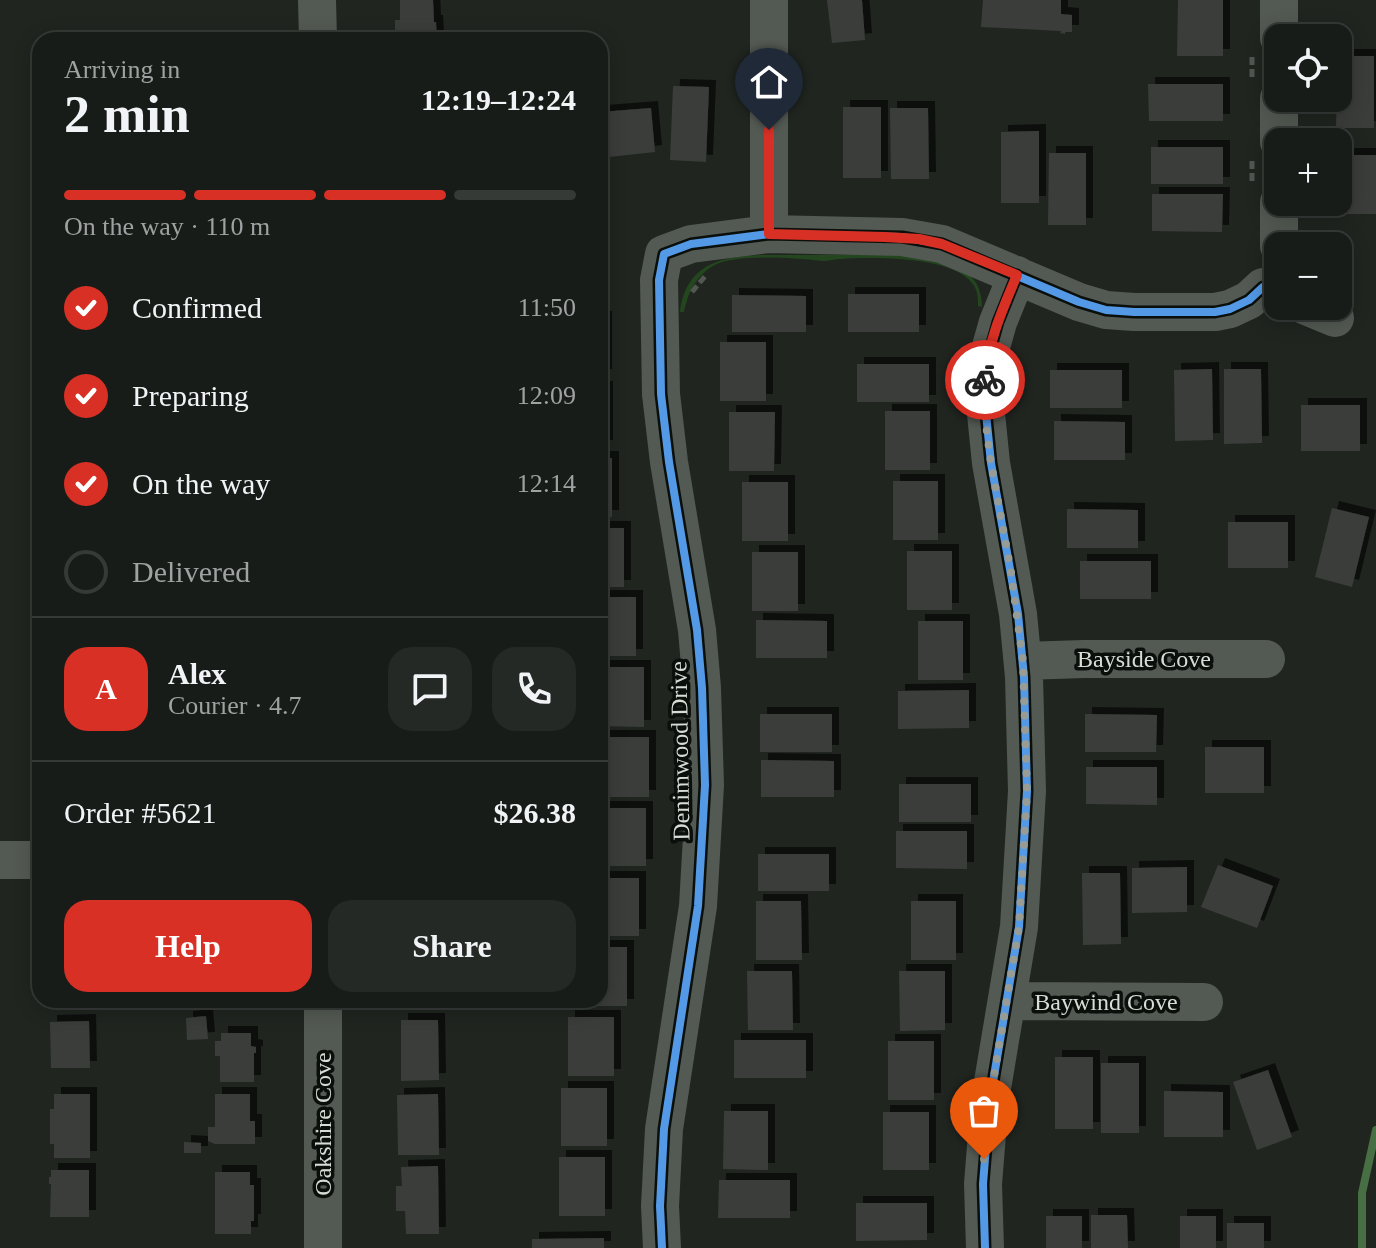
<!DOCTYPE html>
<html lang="en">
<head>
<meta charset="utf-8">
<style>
	body { margin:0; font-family:Georgia,serif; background:#252925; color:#f1f3f6; height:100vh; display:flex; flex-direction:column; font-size:30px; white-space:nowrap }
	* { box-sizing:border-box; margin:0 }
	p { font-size:26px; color:#9fa1a2 }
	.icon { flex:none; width:44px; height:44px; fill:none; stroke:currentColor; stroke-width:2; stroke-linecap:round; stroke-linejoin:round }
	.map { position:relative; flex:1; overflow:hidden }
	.details { position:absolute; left:32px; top:32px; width:576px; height:976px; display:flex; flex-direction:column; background:#181c18; border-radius:24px; box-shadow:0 4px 20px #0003,0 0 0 2px #363a37 }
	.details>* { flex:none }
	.controls { position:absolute; left:1264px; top:24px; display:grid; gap:16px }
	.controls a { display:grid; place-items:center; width:88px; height:88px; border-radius:16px; background:#181c18; box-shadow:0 4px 20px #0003,0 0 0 2px #363a37; font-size:40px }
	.pin { position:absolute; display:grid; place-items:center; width:68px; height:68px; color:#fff; margin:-82px -34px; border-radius:50% 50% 50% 0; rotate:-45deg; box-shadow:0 0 8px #0007 }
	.pin .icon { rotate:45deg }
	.courier { position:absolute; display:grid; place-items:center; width:80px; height:80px; margin:-40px; border:6px solid #d93025; border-radius:50%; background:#fff; color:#222; box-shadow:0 2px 10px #0007 }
	.headline em { font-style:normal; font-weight:800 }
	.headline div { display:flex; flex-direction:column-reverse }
	.headline { display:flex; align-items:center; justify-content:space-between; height:136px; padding:0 32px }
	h1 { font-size:52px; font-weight:800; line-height:60px }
	.bar { display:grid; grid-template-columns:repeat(4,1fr); gap:12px 8px; align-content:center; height:96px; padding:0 32px }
	.bar i { height:10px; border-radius:6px; background:#363a37 }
	.bar .selected { background:#d93025 }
	.bar p { grid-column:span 4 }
	.line { display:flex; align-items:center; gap:20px; padding:0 32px; border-top:2px solid #363a37 }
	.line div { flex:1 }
	.round { display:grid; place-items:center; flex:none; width:84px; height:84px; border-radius:24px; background:#252925 }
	ol { padding:0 32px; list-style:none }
	li { display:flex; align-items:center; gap:24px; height:88px }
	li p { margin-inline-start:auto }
	li .icon { padding:8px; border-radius:50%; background:#d93025; color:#fff; stroke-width:4 }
	li:last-child { color:#9fa1a2 }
	li i { width:44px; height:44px; border:4px solid #363a37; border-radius:50% }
	.cta { display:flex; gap:16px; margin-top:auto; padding:16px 32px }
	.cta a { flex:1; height:92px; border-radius:24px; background:#d93025; color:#fff; font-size:32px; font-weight:800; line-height:92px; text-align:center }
	.cta a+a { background:#252925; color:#f1f3f6 }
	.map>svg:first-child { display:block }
	.green { fill:#23461f }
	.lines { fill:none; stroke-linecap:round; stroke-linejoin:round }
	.stream { stroke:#486e43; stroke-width:8 }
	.building { fill:#3a3e3a; filter:url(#shadow) }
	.path { stroke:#525752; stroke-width:5; stroke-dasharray:8 4; stroke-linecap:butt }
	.minor { stroke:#535953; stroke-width:38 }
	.cycleway-casing { stroke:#0b0f0b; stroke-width:13 }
	.cycleway { stroke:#5399e6; stroke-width:8 }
	.done { stroke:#979d96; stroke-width:8; stroke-dasharray:0 14.4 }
	.route { stroke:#d93025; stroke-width:10 }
	.labels { text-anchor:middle; stroke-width:7; stroke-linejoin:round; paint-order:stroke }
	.street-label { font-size:24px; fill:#d7ddd6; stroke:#0b0f0b }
</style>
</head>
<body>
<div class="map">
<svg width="1376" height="1248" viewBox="0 0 1376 1248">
	<defs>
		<filter id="shadow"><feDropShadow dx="7" dy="-7" stdDeviation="0" flood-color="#0009"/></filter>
	</defs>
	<rect width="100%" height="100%" fill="#202520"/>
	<path class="green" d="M760,255C787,255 814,255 841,255C878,255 936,251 968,274C978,281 982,295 982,307L978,306C978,298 978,290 972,283C951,256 874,257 841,259C835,259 829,261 823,261C797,258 735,253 713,266C695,277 688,293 684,312H680C686,264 720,257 760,255Z"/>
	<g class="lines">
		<path class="stream" d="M1362,1248V1193L1376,1130"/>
	</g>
	<path class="building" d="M400,0H433L434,22H436L437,40H395V20H400Z
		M827,0H862L865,40L832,43Z
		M983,0H1061V14L1072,15V32H1065V34L1060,33L1061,31L981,27Z
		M1178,0H1223V56H1177Z
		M1338,56H1374V128H1336Z
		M1148,84H1223V121H1149Z
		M673,86L709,87L706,162L670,160Z
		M843,107H881V178H843Z
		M651,108L655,152L600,158V112Z
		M890,108H928L929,179H891Z
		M1039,131V203H1001V132Z
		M1151,147H1223V184H1151Z
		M1049,153H1086V225H1048Z
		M1338,155H1376V214H1336V202H1338Z
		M1152,194H1223L1222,232L1152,231Z
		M848,294H919V332H848Z
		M732,295L806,296V332H732Z
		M600,318H605V376H600Z
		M720,342H766V401H720Z
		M857,364H929V402H857Z
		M1212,369L1213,440L1175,441L1174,370Z
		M1224,369H1261L1262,443L1224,444Z
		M1050,370H1122V408H1050Z
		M600,388H606V447H600Z
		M1301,405H1360V451H1301Z
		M885,411H930V470H885Z
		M729,412H775L774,471H729Z
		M1054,421L1125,422V460H1054Z
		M600,458H612V517H600Z
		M893,481H938V540H893Z
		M742,482H788V541H742Z
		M1332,508L1369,517L1352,587L1315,577Z
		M1067,509L1138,510V548H1067Z
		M1228,522H1288V568H1228Z
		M600,528H624V587H600Z
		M907,551H952V610H907Z
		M752,552H798V611H752Z
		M1080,561H1151V599H1080Z
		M600,597H636V656H600Z
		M756,620L827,621V658H756Z
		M918,621H963V680H918Z
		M600,667H644V727L600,726Z
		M969,690V728L898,729V691Z
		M760,714H832V752H760Z
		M1085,714L1157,715L1156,752H1085Z
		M603,737H649V797H603Z
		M1205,747H1264V793H1205Z
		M761,760L834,761V797H761Z
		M1086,767H1157V805L1086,804Z
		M899,784H971V822H899Z
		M600,808H646V866H600Z
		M896,831H967V869L896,868Z
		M758,854H829V891H758Z
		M1218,865L1273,886L1257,928L1201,907Z
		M1187,867V912L1132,913V868Z
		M1082,873H1120L1121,944L1083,945Z
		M600,878H639V936H600Z
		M756,901H801L802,960H756Z
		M911,901H956V960H911Z
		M35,929H40V968H36Z
		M600,947H627V1006H581V1000H600Z
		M747,971H792L793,1030H748Z
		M899,971H945V1030L900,1031Z
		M153,1000H190V1006H153Z
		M206,1016L208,1039L187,1040L186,1018Z
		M568,1017H614V1076H568Z
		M401,1020H438L439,1080L401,1081Z
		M89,1021L90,1068H51L50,1022Z
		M221,1033H251V1046L256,1047V1053H254V1082H220V1056H215V1041H221Z
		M734,1040H806V1078H734Z
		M888,1041H934V1100H888Z
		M1055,1057H1093V1129H1055Z
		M1101,1063H1139V1133H1101Z
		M1268,1070L1292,1137L1257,1150L1233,1082Z
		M561,1088H607V1146H561Z
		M1164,1091L1223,1092V1137H1164Z
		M54,1094H90V1158H54V1144H50V1109H54Z
		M215,1094H250V1121H255V1144H215L208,1141V1127H215Z
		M438,1094L439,1155H398L397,1095Z
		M724,1111H768V1170L723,1169Z
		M883,1112H929V1170H883Z
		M184,1142L201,1143V1153H184Z
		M559,1157H605V1216H559Z
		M438,1166L439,1234H406L405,1211H396V1186H402L401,1167Z
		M51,1170H89V1217H50L51,1184H49V1177H51Z
		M215,1172H250V1185H254V1221H251V1234H215Z
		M719,1180H790V1218H718Z
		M856,1203H927V1240L856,1241Z
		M1091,1215H1127L1128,1248H1091Z
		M1046,1216H1082V1248H1046Z
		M1180,1216H1216V1248H1180Z
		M1227,1223H1264V1248H1227Z
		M604,1238V1248H532V1239Z"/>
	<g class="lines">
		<path class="path" d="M1252,57V79
			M1252,161V183
			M692,292L706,275"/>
		<path class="minor" d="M317,0L318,40
			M1279,38V0
			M1279,98V142
			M1279,202V246
			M769,234V0
			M1306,306L1335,318
			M1023,661L1084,659H1266
			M0,860H40
			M323,1000V1248
			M1008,1001L1204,1002
			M662,1248L660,1206L664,1129L698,906L705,785L702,688L697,630L669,462L661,394L659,280L664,254L691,244L769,234L902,237L942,244L1079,302L1106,310L1134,312H1215L1230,309L1249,300L1263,287L1278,294
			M985,1248L983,1184L987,1134L991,1094L1019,927L1027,791L1024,677L1018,614L991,463L984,394L985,368L998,322L1017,275"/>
		<defs>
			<path id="cycleway" d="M662,1248L660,1206L664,1129L698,906L705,785L702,688L697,630L669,462L661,394L659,280L664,254L691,244L769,234L902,237L942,244L1079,302L1106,310L1134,312H1215L1230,309L1249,300L1263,287L1278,294
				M985,1248L983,1184L987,1134L991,1094L1019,927L1027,791L1024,677L1018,614L991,463L984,394L985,368L998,322L1017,275"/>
		</defs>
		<use href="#cycleway" class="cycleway-casing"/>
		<use href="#cycleway" class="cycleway"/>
	</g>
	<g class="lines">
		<path class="done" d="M984,1159L991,1094L1019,927L1027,791L1023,661L1011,572L991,463L985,417V380"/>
		<path class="route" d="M769,130V234L885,237L919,239L942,244L1017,275C1003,308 987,344 985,380"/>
	</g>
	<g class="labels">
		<g class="street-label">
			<text x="1144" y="667">Bayside Cove</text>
			<text transform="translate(680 751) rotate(-91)" y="8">Denimwood Drive</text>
			<text x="1106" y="1010">Baywind Cove</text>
			<text transform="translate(323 1124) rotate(-90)" y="8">Oakshire Cove</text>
		</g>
	</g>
</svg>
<div class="controls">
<a><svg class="icon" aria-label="locate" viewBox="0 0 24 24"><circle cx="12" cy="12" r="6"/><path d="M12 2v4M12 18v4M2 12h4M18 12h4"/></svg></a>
<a>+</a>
<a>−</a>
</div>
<div class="pin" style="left:984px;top:1159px;background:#ea580c"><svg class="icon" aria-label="bag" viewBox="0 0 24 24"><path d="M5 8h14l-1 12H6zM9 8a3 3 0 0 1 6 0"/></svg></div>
<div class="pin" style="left:769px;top:130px;background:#1f2937"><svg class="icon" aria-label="home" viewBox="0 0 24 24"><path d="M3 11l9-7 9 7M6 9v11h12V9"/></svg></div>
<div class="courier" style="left:985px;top:380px"><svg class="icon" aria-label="bike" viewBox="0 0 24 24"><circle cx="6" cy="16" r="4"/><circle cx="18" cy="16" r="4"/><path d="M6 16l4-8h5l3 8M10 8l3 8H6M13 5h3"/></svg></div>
<section class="details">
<div class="headline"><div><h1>2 min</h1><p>Arriving in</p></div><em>12:19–12:24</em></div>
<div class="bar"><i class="selected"></i><i class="selected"></i><i class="selected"></i><i></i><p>On the way · 110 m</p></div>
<ol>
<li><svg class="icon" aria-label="check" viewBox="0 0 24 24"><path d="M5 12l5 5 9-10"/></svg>Confirmed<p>11:50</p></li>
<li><svg class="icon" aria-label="check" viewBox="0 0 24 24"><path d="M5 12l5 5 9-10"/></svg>Preparing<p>12:09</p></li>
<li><svg class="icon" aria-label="check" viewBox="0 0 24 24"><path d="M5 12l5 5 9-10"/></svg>On the way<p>12:14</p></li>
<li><i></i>Delivered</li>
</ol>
<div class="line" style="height:144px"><b class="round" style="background:#d93025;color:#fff">A</b><div><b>Alex</b><p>Courier · 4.7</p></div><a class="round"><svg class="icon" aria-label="chat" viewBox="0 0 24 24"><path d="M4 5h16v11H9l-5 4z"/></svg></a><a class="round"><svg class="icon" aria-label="phone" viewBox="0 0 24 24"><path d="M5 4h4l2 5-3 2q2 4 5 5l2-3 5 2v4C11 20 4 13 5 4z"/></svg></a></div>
<div class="line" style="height:104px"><div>Order #5621</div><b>$26.38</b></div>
<div class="cta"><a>Help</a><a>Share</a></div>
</section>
</div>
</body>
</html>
